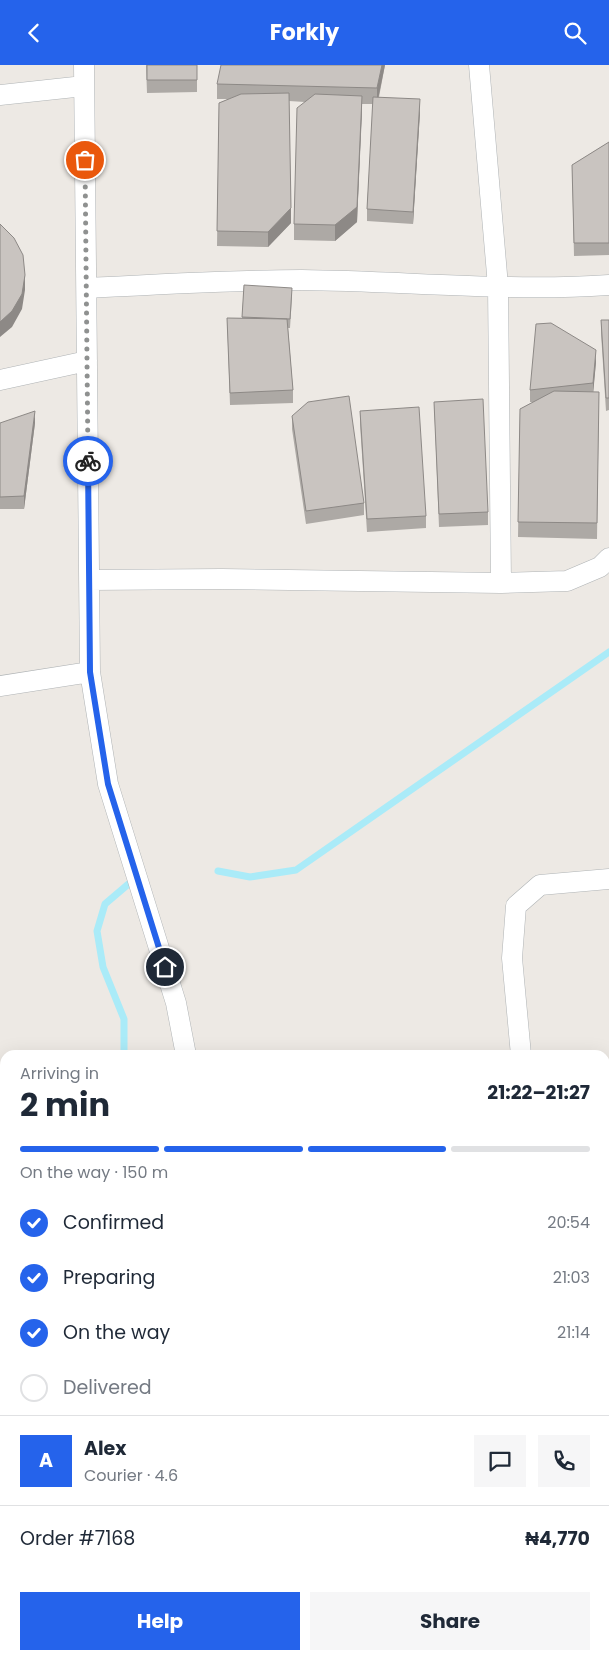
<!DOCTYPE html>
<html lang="en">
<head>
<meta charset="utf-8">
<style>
	body { margin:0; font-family:Poppins,sans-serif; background:#f6f6f7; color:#1f2937; height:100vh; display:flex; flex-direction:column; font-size:19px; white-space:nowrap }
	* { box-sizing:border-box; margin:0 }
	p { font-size:16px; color:#747a83 }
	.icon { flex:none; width:28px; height:28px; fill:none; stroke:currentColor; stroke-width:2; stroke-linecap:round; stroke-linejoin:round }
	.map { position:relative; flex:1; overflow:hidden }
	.side { position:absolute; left:0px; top:985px; width:610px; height:610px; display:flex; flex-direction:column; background:#fff; border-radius:15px 15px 0 0; box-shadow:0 5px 20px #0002 }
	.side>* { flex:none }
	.pin { position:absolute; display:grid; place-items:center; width:42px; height:42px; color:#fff; margin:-21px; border:2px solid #fff; border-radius:50%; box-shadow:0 1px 5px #0007 }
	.courier { position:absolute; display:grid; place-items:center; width:50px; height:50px; margin:-25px; border:4px solid #2563eb; border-radius:50%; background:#fff; color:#222; box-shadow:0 1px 6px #0007 }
	.summary em { font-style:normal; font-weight:700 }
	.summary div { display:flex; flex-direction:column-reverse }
	.summary { display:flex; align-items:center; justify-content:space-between; height:85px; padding:0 20px }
	h1 { font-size:32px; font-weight:700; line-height:38px }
	.bar { display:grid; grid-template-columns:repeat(4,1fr); gap:8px 5px; align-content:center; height:60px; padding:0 20px }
	.bar i { height:6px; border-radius:4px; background:#e0e1e3 }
	.bar .current { background:#2563eb }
	.bar p { grid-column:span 4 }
	.line { display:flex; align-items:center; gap:12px; padding:0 20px; border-top:1px solid #e0e1e3 }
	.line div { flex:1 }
	.round { display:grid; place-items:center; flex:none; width:52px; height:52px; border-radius:0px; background:#f6f6f7 }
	ol { padding:0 20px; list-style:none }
	li { display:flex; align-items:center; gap:15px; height:55px }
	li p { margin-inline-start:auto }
	li .icon { padding:5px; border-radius:50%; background:#2563eb; color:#fff; stroke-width:4 }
	li:last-child { color:#747a83 }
	li i { width:28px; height:28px; border:2px solid #e0e1e3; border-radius:50% }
	.primary-button { display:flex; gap:10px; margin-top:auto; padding:10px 20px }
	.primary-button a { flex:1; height:58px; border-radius:0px; background:#2563eb; color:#fff; font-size:20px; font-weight:700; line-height:58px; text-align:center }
	.primary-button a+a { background:#f6f6f7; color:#1f2937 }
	header { display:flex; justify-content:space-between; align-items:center; height:65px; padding:0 20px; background:#2563eb; color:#fff; font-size:22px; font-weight:700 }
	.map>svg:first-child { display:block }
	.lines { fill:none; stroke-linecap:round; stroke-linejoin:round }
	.stream { stroke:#aaebf8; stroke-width:7 }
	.minor-casing { stroke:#afb3b5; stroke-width:21 }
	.minor { stroke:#fff; stroke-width:20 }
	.wall { fill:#ada9a5 }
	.shaded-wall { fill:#8d8986 }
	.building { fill:#c9c4c0; stroke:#8d8986 }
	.done { stroke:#8f9190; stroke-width:5; stroke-dasharray:0 9 }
	.route { stroke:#2563eb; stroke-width:6 }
</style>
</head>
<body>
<header><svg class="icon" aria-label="back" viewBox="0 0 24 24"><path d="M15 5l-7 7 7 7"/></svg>Forkly<svg class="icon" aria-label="search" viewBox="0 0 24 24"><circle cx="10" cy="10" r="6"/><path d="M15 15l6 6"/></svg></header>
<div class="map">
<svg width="609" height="1595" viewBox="0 0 609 1595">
	<rect width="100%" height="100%" fill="#ede9e4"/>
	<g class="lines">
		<path class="stream" d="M218,806L250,812L296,805L609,587
			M124,990V954L103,902L97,866L105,839L132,816
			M0,1398L5,1397"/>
		<defs>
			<path id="minor" d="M84,0L90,607L108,719L176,938L186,990
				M479,0L498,221L501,518
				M0,30L84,21
				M87,223C159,219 230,215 302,215C404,216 507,227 609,220
				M0,315L87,296
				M89,515L222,514L501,518L567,516L600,502L609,493
				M0,621L90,607
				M521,990L512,893L516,841L540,820L609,814
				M605,1079L609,1078
				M605,1421H609
				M72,1590V1595
				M16,1595L31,1590
				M544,1595V1590"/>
		</defs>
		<use href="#minor" class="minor-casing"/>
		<use href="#minor" class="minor"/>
	</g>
	<path class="wall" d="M146,0L197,15V27L147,28Z
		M385,0L379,32L420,47L413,159L367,156V144L373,39H362L357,157L335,176L294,175V159L305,37L289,36L291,158L268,182L217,181L219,38L228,34H217V19Z
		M609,77V190L574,191L572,100Z
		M244,220L292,232L290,263H288L293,325V338L230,340L227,253H242Z
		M601,255H609V345L606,346L601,268Z
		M596,297L593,327H599L597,474L518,472L520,344L533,337H530V325Z
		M434,337L488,447V460L439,462Z
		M360,346L426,451V463L367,467L360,359Z
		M292,351L364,438V450L306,459L292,364Z
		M0,358H35L24,444H0Z"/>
	<path class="shaded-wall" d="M382,0H385L377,39V23Z
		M362,31V47L357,157L335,176V160Z
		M420,34V47L413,159V147Z
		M291,143V158L268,182V167Z
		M25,210V225L22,244L12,262L0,272V257Z
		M596,285V297L593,330V318Z
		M35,346V358L24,444V431Z"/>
	<path class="building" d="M147,0H197V15H147Z
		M221,0H382L377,23L217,19Z
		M289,28L291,143L268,167L217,166L219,38L241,29Z
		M315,29L362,31L357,142L335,160L294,159L297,43Z
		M373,32L420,34L413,147L367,144Z
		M609,77V178H574L572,100Z
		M0,159L14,173L23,190L25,210L22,229L12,246L0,257Z
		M244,220L292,223L290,254L242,252Z
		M227,253L287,254L293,325L230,328Z
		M601,255H609V333H606Z
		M551,258L596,285L593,318L530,325L536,259Z
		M554,326L599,327L597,458L518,457L520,344Z
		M349,331L364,438L306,446L292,351L308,337Z
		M483,334L488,447L439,449L434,337Z
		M419,342L426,451L367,454L360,346Z
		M35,346L24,431L0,432V358Z"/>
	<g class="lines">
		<path class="done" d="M85,95L88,396"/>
		<path class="route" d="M88,396L90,607L108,719L165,902"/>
	</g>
</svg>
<div class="pin" style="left:85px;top:95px;background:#ea580c"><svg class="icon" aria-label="bag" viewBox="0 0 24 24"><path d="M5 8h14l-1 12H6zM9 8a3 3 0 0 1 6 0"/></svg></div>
<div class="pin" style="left:165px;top:902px;background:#1f2937"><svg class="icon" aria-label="home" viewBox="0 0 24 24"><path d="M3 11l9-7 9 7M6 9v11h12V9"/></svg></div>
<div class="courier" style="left:88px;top:396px"><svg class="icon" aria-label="bike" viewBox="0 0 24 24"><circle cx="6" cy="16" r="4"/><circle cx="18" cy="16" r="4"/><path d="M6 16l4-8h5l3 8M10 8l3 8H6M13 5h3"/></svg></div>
<section class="side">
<div class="summary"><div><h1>2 min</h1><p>Arriving in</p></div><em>21:22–21:27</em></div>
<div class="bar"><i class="current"></i><i class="current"></i><i class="current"></i><i></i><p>On the way · 150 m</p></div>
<ol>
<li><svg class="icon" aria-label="check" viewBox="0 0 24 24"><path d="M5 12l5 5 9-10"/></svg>Confirmed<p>20:54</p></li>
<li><svg class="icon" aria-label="check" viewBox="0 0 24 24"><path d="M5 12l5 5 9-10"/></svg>Preparing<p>21:03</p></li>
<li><svg class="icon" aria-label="check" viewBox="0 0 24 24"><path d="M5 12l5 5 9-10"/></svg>On the way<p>21:14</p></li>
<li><i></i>Delivered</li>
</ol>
<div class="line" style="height:90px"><b class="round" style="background:#2563eb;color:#fff">A</b><div><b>Alex</b><p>Courier · 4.6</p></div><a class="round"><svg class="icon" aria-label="chat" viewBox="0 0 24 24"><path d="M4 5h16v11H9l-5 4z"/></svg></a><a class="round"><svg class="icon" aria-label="phone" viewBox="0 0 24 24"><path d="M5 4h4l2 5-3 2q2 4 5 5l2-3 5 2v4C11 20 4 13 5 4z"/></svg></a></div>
<div class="line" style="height:65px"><div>Order #7168</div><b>₦4,770</b></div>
<div class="primary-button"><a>Help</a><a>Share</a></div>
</section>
</div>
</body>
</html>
